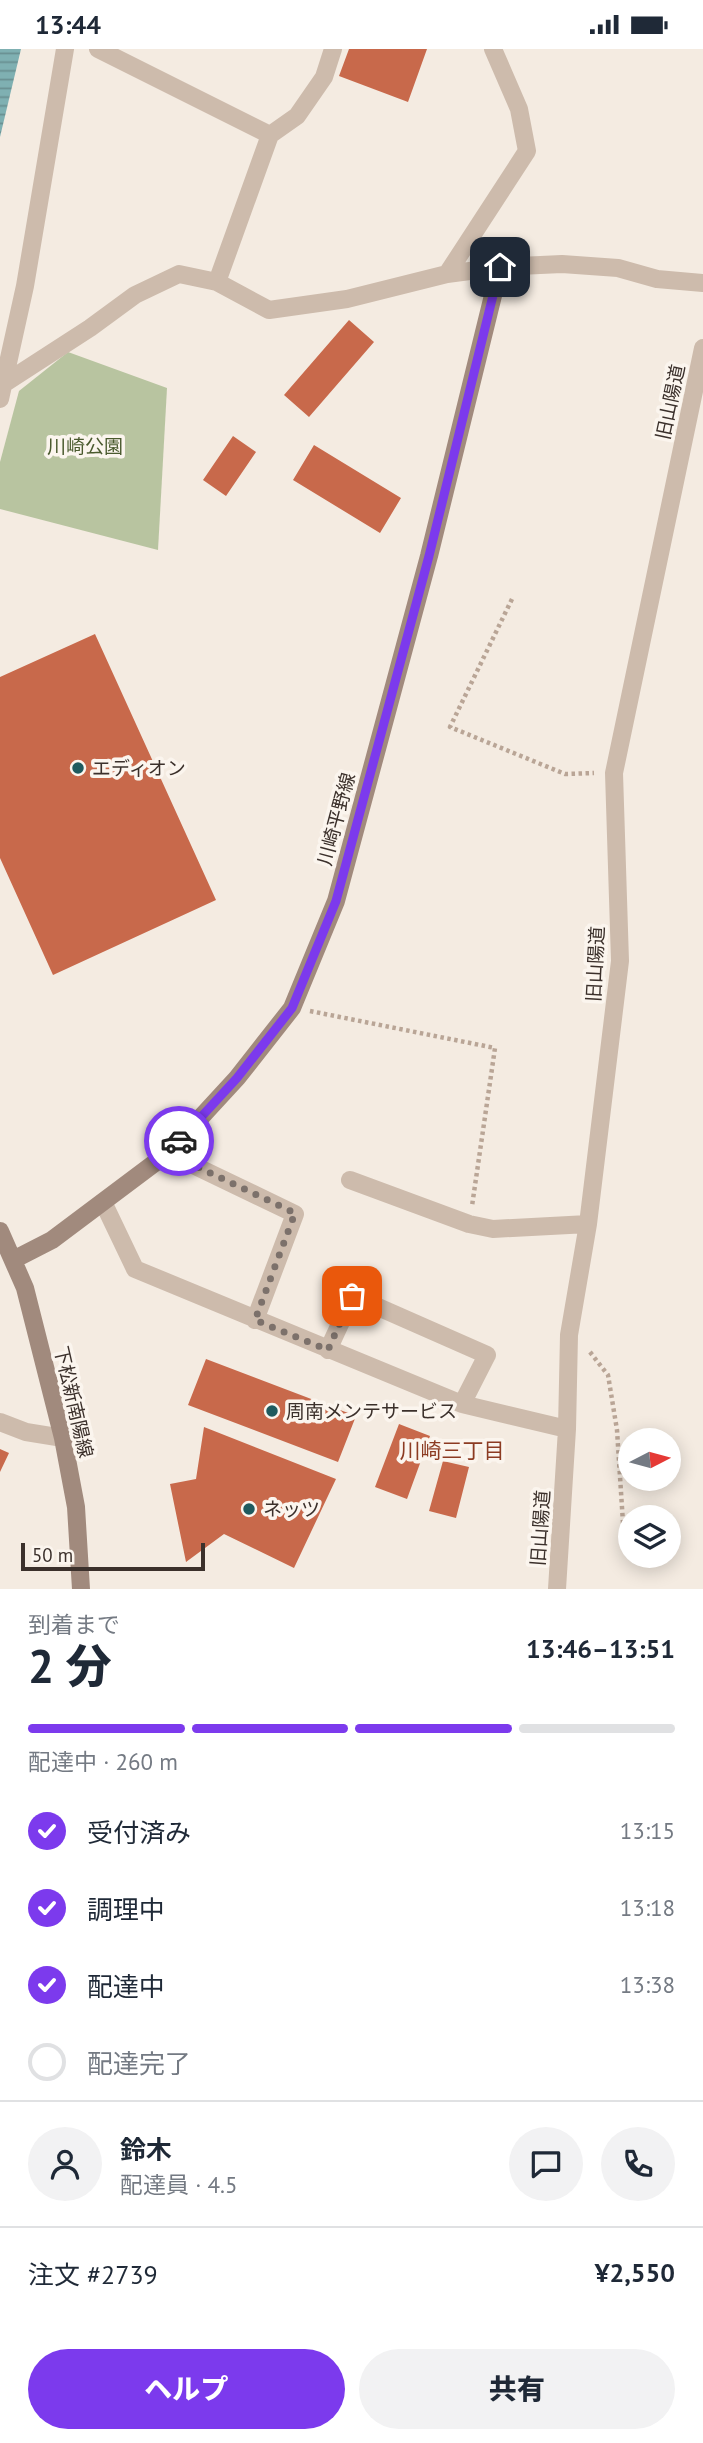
<!DOCTYPE html>
<html lang="ja">
<head>
<meta charset="utf-8">
<style>
	body { margin:0; font-family:"PT Sans","Noto Sans JP",sans-serif; background:#f2f2f3; color:#1f2937; height:100vh; display:flex; flex-direction:column; font-size:26px; white-space:nowrap }
	* { box-sizing:border-box; margin:0 }
	p { font-size:23px; color:#747a83 }
	.icon { flex:none; width:38px; height:38px; fill:none; stroke:currentColor; stroke-width:2; stroke-linecap:round; stroke-linejoin:round }
	.map { position:relative; height:1540px; overflow:hidden }
	.side { display:flex; flex-direction:column; background:#fff; flex:1 }
	.side>* { flex:none }
	.needle { width:46px; rotate:84deg }
	.controls { position:absolute; left:618px; top:1379px; display:grid; gap:14px }
	.controls a { display:grid; place-items:center; width:63px; height:63px; border-radius:50%; background:#fff; box-shadow:0 4px 18px #0003; font-size:35px }
	.scale { position:absolute; left:21px; bottom:18px; width:184px; box-sizing:border-box; padding-left:7px; border:4px solid #3b302b; border-top:0; font-size:19px; line-height:24px; white-space:nowrap; color:#3b302b; -webkit-text-stroke:5px #fbf5ee; paint-order:stroke }
	.pin { position:absolute; display:grid; place-items:center; width:60px; height:60px; color:#fff; margin:-30px; border-radius:14px; box-shadow:0 4px 10px #0006 }
	.courier { position:absolute; display:grid; place-items:center; width:70px; height:70px; margin:-35px; border:5px solid #7c3aed; border-radius:50%; background:#fff; color:#222; box-shadow:0 2px 9px #0007 }
	.head em { font-style:normal; font-weight:800 }
	.head div { display:flex; flex-direction:column-reverse }
	.head { display:flex; align-items:center; justify-content:space-between; height:119px; padding:0 28px }
	h1 { font-size:46px; font-weight:800; line-height:52px }
	.bar { display:grid; grid-template-columns:repeat(4,1fr); gap:10px 7px; align-content:center; height:84px; padding:0 28px }
	.bar i { height:9px; border-radius:5px; background:#e0e1e3 }
	.bar .selected { background:#7c3aed }
	.bar p { grid-column:span 4 }
	.line { display:flex; align-items:center; gap:18px; padding:0 28px; border-top:2px solid #e0e1e3 }
	.line div { flex:1 }
	.round { display:grid; place-items:center; flex:none; width:74px; height:74px; border-radius:37px; background:#f2f2f3 }
	ol { padding:0 28px; list-style:none }
	li { display:flex; align-items:center; gap:21px; height:77px }
	li p { margin-inline-start:auto }
	li .icon { padding:7px; border-radius:50%; background:#7c3aed; color:#fff; stroke-width:4 }
	li:last-child { color:#747a83 }
	li i { width:38px; height:38px; border:4px solid #e0e1e3; border-radius:50% }
	.action { display:flex; gap:14px; margin-top:auto; padding:14px 28px }
	.action a { flex:1; height:80px; border-radius:42px; background:#7c3aed; color:#fff; font-size:28px; font-weight:800; line-height:80px; text-align:center }
	.action a+a { background:#f2f2f3; color:#1f2937 }
	.status { display:flex; justify-content:space-between; align-items:center; height:49px; padding:0 35px; background:#fff; direction:ltr }
	.status svg { height:19px; fill:currentColor }
	.map>svg:first-child { display:block }
	.park { fill:#b8c4a0 }
	.water { fill:url(#water-rules) }
	.building { fill:#c8694b }
	.lines { fill:none; stroke-linecap:round; stroke-linejoin:round }
	.path { stroke:#b9a596; stroke-width:4.5; stroke-dasharray:3.5 3.5; stroke-linecap:butt }
	.street { stroke:#cdbbac; stroke-width:18 }
	.secondary { stroke:#a18a7d; stroke-width:18 }
	.done { stroke:#7c716b; stroke-width:7; stroke-dasharray:0 12.6 }
	.route { stroke:#7c3aed; stroke-width:9 }
	.poi-dot { fill:#1f5a5e; stroke:#fbf5ee; stroke-width:2.5 }
	.labels { text-anchor:middle; stroke-width:7; stroke-linejoin:round; paint-order:stroke }
	.street-label { font-size:19px; fill:#3b302b; stroke:#fbf5ee }
	.park-label { font-size:19px; fill:#4a5a2e; stroke:#fbf5ee }
	.poi-label { font-size:19px; fill:#3b302b; stroke:#fbf5ee; text-anchor:start }
	.neighbourhood-label { font-size:21px; fill:#8c3b22; stroke:#fbf5ee }
</style>
</head>
<body>
<div class="status"><b>13:44</b><svg viewBox="0 0 49 12"><path d="M0 12V9h3v3zM5 12V6h3v6zM10 12V3h3v9zM15 12V0h3v12zM26 1h20v11H26zM47 4h2v5h-2z"/></svg></div>
<div class="map">
<svg width="703" height="1540" viewBox="0 0 703 1540">
	<defs>
		<pattern id="water-rules" width="6" height="5" patternUnits="userSpaceOnUse" patternTransform="scale(1.75)"><rect width="6" height="5" fill="#7fb0b2"/><path d="M0 2.5h6" fill="none" stroke="#699091"/></pattern>
	</defs>
	<rect width="100%" height="100%" fill="#f4ebe1"/>
	<path class="park" d="M68,303L167,339L158,501L0,460V413L19,342Z"/>
	<path class="water" d="M0,0H21L0,88Z"/>
	<path class="building" d="M349,0H427L408,53L339,27Z
		M349,271L374,293L309,368L284,346Z
		M233,387L256,403L226,447L203,431Z
		M314,396L401,449L380,484L293,431Z
		M95,585L216,851L53,926L0,809V628Z
		M206,1310L356,1367L338,1413L188,1356Z
		M399,1375L430,1387L407,1450L375,1438Z
		M204,1378L336,1430L294,1519L224,1485L186,1513L170,1435L196,1430Z
		M0,1400L9,1404L0,1423Z
		M443,1412L469,1418L456,1469L429,1462Z"/>
	<g class="lines">
		<path class="path" d="M512,550L450,678L565,725L594,724
			M310,962L495,999L472,1157
			M590,1303L608,1326L617,1381L625,1505"/>
		<path class="street" d="M98,0L270,86
			M447,225L527,102L519,60L493,0
			M217,233L270,86L297,67L324,28L333,0
			M5,334L90,279L135,246L179,225L217,233L269,261L347,250L447,225L500,218L562,215L618,219L657,230L703,234
			M0,350L25,237L65,0
			M168,1104L295,1165L255,1271
			M350,1131L469,1175L493,1180L588,1175
			M103,1153L135,1220L462,1355L567,1380
			M328,1301L353,1247L487,1306L462,1355
			M0,1373L26,1383L63,1389
			M557,1540L567,1380L569,1286L588,1175L620,912L614,724L703,299"/>
		<path class="secondary" d="M0,1182L25,1239L63,1389L76,1458L81,1540
			M13,1211L52,1191L168,1104L237,1029L292,959L336,852L429,507L500,218"/>
	</g>
	<g class="lines">
		<path class="done" d="M179,1092L168,1104L295,1164L255,1271L328,1301L352,1247"/>
		<path class="route" d="M179,1092L237,1029L292,959L336,852L429,507L500,218"/>
	</g>
	<g class="poi-dot">
		<circle cx="78" cy="719" r="7"/>
		<circle cx="272" cy="1362" r="7"/>
		<circle cx="249" cy="1460" r="7"/>
	</g>
	<g class="labels">
		<g class="street-label">
			<text transform="translate(670 353) rotate(-78)" y="7">旧山陽道</text>
			<text transform="translate(336 770) rotate(-75)" y="7">川崎平野線</text>
			<text transform="translate(595 915) rotate(-87)" y="7">旧山陽道</text>
			<text transform="translate(74 1353) rotate(77)" y="7">下松新南陽線</text>
			<text transform="translate(540 1479) rotate(-86)" y="7">旧山陽道</text>
		</g>
		<g class="park-label">
			<text x="85" y="404">川崎公園</text>
		</g>
		<g class="poi-label">
			<text x="92" y="726">エディオン</text>
			<text x="286" y="1369">周南メンテサービス</text>
			<text x="263" y="1467">ネッツ</text>
		</g>
		<g class="neighbourhood-label">
			<text x="452" y="1409">川崎三丁目</text>
		</g>
	</g>
</svg>
<div class="controls">
<a><svg class="needle" viewBox="-14 -14 28 28"><path d="M0-13l5 13h-10z" fill="#e53935"/><path d="M0 13l5-13h-10z" fill="#747a83"/></svg></a>
<a><svg class="icon" aria-label="layers" viewBox="0 0 24 24"><path d="M12 4l9 5-9 5-9-5zM3 14l9 5 9-5"/></svg></a>
</div>
<div class="scale">50 m</div>
<div class="pin" style="left:352px;top:1247px;background:#ea580c"><svg class="icon" aria-label="bag" viewBox="0 0 24 24"><path d="M5 8h14l-1 12H6zM9 8a3 3 0 0 1 6 0"/></svg></div>
<div class="pin" style="left:500px;top:218px;background:#1f2937"><svg class="icon" aria-label="home" viewBox="0 0 24 24"><path d="M3 11l9-7 9 7M6 9v11h12V9"/></svg></div>
<div class="courier" style="left:179px;top:1092px"><svg class="icon" aria-label="car" viewBox="0 0 24 24"><path d="M5 17H2v-5l4-1 3-4h7l3 4 3 1v5h-3M9 17h6M6 11h13"/><circle cx="7" cy="17" r="2"/><circle cx="17" cy="17" r="2"/></svg></div>
</div>
<section class="side">
<div class="head"><div><h1>2 分</h1><p>到着まで</p></div><em>13:46–13:51</em></div>
<div class="bar"><i class="selected"></i><i class="selected"></i><i class="selected"></i><i></i><p>配達中 · 260 m</p></div>
<ol>
<li><svg class="icon" aria-label="check" viewBox="0 0 24 24"><path d="M5 12l5 5 9-10"/></svg>受付済み<p>13:15</p></li>
<li><svg class="icon" aria-label="check" viewBox="0 0 24 24"><path d="M5 12l5 5 9-10"/></svg>調理中<p>13:18</p></li>
<li><svg class="icon" aria-label="check" viewBox="0 0 24 24"><path d="M5 12l5 5 9-10"/></svg>配達中<p>13:38</p></li>
<li><i></i>配達完了</li>
</ol>
<div class="line" style="height:126px"><a class="round"><svg class="icon" aria-label="person" viewBox="0 0 24 24"><circle cx="12" cy="8" r="4"/><path d="M4 21q1-7 8-7t8 7"/></svg></a><div><b>鈴木</b><p>配達員 · 4.5</p></div><a class="round"><svg class="icon" aria-label="chat" viewBox="0 0 24 24"><path d="M4 5h16v11H9l-5 4z"/></svg></a><a class="round"><svg class="icon" aria-label="phone" viewBox="0 0 24 24"><path d="M5 4h4l2 5-3 2q2 4 5 5l2-3 5 2v4C11 20 4 13 5 4z"/></svg></a></div>
<div class="line" style="height:91px"><div>注文 #2739</div><b>¥2,550</b></div>
<div class="action"><a>ヘルプ</a><a>共有</a></div>
</section>
</body>
</html>
